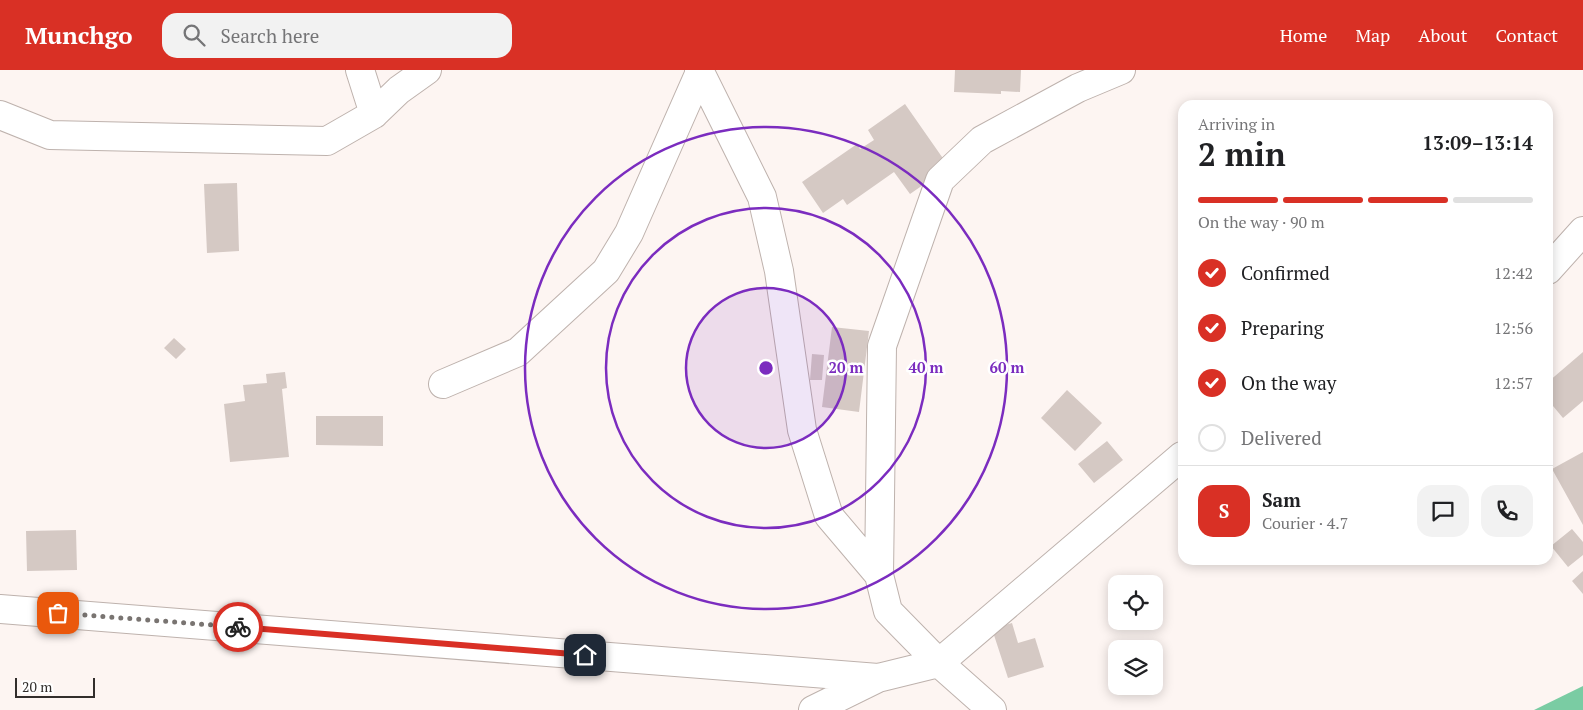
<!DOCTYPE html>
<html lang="en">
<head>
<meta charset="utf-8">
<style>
	body { margin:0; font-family:"PT Serif",serif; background:#f2f2f2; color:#202124; height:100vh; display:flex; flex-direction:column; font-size:19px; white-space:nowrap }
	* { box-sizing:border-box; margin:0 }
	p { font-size:16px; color:#757577 }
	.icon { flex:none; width:28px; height:28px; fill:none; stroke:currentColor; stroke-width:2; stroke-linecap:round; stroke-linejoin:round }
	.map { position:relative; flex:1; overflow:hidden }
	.side { position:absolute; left:1178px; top:30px; width:375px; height:465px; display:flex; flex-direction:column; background:#fff; border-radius:15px; box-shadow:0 2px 12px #0003 }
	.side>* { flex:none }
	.tools { position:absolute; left:1108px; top:505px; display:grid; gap:10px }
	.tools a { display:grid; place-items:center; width:55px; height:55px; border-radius:10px; background:#fff; box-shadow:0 2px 12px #0003; font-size:25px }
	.scale { position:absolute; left:15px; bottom:12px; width:80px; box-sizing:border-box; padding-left:5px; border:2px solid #322e2c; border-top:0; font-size:14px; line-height:18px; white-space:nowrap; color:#322e2c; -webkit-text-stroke:4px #fff; paint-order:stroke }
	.pin { position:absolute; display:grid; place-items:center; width:42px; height:42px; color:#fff; margin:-21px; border-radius:10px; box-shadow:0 2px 8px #0006 }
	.courier { position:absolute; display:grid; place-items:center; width:50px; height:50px; margin:-25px; border:4px solid #d93025; border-radius:50%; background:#fff; color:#222; box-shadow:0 1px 6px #0007 }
	.summary em { font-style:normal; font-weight:700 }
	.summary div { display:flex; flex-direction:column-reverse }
	.summary { display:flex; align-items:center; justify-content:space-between; height:85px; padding:0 20px }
	h1 { font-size:32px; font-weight:700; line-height:38px }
	.bar { display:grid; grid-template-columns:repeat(4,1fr); gap:8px 5px; align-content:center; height:60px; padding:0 20px }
	.bar i { height:6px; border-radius:4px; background:#e0e0e0 }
	.bar .active { background:#d93025 }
	.bar p { grid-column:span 4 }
	.line { display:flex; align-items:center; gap:12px; padding:0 20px; border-top:1px solid #e0e0e0 }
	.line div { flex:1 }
	.round { display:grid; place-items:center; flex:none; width:52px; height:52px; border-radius:15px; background:#f2f2f2 }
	ol { padding:0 20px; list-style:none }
	li { display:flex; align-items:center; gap:15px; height:55px }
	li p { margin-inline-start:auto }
	li .icon { padding:5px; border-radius:50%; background:#d93025; color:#fff; stroke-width:4 }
	li:last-child { color:#757577 }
	li i { width:28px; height:28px; border:2px solid #e0e0e0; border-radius:50% }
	header { display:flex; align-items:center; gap:30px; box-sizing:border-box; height:70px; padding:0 25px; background:#d93025; color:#fff }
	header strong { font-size:24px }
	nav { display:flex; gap:28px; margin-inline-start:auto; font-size:18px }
	.search { width:350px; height:45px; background:#f2f2f2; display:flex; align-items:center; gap:12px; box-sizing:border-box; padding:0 18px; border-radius:15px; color:#757577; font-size:19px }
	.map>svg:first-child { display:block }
	.forest { fill:#7acca3 }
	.building { fill:#d5c9c4 }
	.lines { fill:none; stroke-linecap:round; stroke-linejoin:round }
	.minor-casing { stroke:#beb2ad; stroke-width:30 }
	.minor { stroke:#fff; stroke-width:28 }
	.done { stroke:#797471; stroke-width:5; stroke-dasharray:0 9 }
	.route { stroke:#d93025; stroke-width:6 }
	.ring { fill:none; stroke:#7b2cbf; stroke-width:2.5 }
	.centre { fill:#7b2cbf; stroke:#fff; stroke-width:2.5 }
	.ring-label { font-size:15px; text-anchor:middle; font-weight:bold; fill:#7b2cbf; stroke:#fff; stroke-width:5; stroke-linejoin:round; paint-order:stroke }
</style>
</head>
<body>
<header>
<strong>Munchgo</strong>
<div class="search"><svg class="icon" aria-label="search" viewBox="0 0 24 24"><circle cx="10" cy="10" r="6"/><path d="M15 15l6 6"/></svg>Search here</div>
<nav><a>Home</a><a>Map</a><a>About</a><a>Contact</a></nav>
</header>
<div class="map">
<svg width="1583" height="640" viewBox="0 0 1583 640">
	<rect width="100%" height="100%" fill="#fdf5f2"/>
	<path class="forest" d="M1583,616V640H1534Z"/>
	<path class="building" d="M955,0H1021L1020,22L1001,21V24L954,22Z
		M905,34L949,97L910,124L894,102L847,135L843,129L823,143L802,112L857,74L860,79L874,70L868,60Z
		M237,113L239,181L207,183L204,114Z
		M832,257L869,261L859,342L822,337Z
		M174,268L186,279L176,289L164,278Z
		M1583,282V331L1563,348L1548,330V312Z
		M812,284L824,285L822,310H810Z
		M285,302L287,318L282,319L289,387L230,392L224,334L245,331L243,315L267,313L266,304Z
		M1067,320L1102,353L1075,381L1041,348Z
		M316,346H383V376L316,375Z
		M1107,371L1123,390L1094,413L1078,394Z
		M1583,382V455L1552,399Z
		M1572,459L1583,472V485L1568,497L1551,476Z
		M76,460L77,500L27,501L26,461Z
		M1583,501V524L1572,511Z
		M1012,553L1018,573L1035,568L1044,597L1008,608L992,559Z"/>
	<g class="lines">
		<defs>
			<path id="minor" d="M360,0L374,44
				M699,0L762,127L779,201L802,360L829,446L879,505L888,541L939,593L1182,386
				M0,45L50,65L327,71L374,44L399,20L427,0
				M1548,200L1583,161
				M443,314L518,282L606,201L629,163L700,2
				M879,505L882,276L940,110L982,70L1078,18L1121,0
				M0,539L878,608L939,593L992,640
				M813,640L878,608"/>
		</defs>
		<use href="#minor" class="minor-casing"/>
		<use href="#minor" class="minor"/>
	</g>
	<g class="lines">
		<path class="done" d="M58,543L238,557"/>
		<path class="route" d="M238,557L585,585"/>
	</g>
	<circle cx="766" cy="298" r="80" fill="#7b2cbf" fill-opacity=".12"/>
	<g class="ring">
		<circle cx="766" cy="298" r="80"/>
		<circle cx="766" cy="298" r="160"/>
		<circle cx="766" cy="298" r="241"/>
	</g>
	<circle cx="766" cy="298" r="8" class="centre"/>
	<g class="ring-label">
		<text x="846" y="303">20 m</text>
		<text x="926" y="303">40 m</text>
		<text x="1007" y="303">60 m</text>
	</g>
</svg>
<div class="tools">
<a><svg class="icon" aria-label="locate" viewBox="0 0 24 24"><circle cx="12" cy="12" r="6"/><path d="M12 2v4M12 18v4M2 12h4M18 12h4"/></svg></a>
<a><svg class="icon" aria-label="layers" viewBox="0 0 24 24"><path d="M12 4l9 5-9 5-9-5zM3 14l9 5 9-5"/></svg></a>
</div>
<div class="scale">20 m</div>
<div class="pin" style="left:58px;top:543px;background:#ea580c"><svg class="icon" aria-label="bag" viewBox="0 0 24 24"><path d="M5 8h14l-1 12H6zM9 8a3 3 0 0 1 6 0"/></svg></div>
<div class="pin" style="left:585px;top:585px;background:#1f2937"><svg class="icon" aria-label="home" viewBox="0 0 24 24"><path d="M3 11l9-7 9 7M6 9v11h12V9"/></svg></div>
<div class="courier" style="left:238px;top:557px"><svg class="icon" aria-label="bike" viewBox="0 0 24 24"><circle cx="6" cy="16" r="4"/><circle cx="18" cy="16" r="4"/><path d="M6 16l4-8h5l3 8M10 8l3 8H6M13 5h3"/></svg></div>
<section class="side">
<div class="summary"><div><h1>2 min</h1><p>Arriving in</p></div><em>13:09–13:14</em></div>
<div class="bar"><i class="active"></i><i class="active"></i><i class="active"></i><i></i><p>On the way · 90 m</p></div>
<ol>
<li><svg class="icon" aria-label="check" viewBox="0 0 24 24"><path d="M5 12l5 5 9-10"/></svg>Confirmed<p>12:42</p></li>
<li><svg class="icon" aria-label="check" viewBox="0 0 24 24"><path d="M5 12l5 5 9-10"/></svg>Preparing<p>12:56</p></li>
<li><svg class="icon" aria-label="check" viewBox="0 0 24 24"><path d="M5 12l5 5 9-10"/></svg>On the way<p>12:57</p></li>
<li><i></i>Delivered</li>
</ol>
<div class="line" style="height:90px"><b class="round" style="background:#d93025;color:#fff">S</b><div><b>Sam</b><p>Courier · 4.7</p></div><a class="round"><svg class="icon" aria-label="chat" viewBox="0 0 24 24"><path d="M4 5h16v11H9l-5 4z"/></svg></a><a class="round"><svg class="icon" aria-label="phone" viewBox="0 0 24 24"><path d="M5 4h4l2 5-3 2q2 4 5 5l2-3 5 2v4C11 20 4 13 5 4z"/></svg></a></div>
</section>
</div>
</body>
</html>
